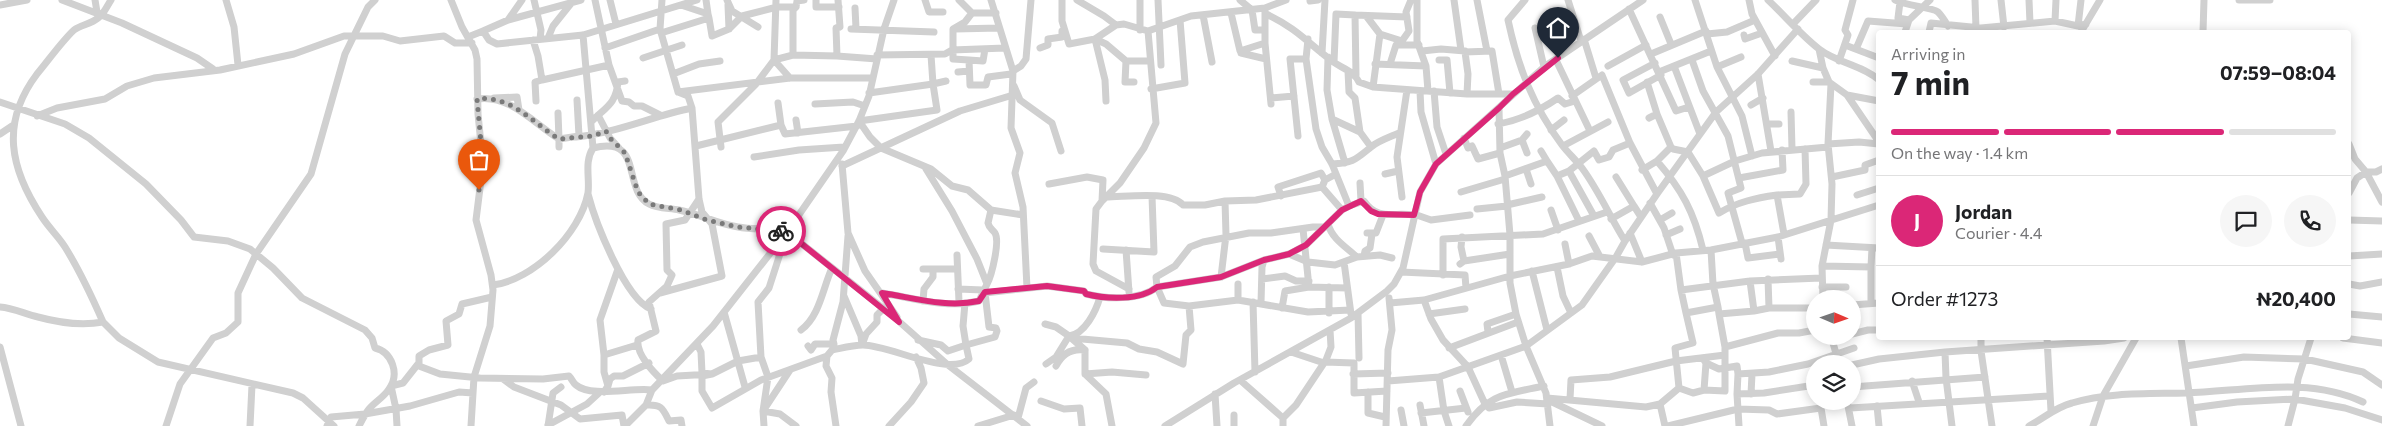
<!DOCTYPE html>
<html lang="en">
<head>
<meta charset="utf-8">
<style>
	body { margin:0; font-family:Commissioner,sans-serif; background:#f6f6f6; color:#202124; height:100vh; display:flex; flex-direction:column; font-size:19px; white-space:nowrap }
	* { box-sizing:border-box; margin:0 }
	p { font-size:16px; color:#757577 }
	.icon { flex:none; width:28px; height:28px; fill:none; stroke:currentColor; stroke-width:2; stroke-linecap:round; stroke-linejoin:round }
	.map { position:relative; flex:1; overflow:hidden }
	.sheet { position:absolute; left:1876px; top:30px; width:475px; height:310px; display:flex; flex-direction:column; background:#fff; border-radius:5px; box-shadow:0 2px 12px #0003 }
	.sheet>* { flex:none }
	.needle { width:32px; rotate:92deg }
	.buttons { position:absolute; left:1806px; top:290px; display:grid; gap:10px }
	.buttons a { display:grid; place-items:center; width:55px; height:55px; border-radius:50%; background:#fff; box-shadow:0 2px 12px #0003; font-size:25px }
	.pin { position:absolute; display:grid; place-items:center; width:42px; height:42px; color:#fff; margin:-51px -21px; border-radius:50% 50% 50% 0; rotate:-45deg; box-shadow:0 0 5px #0007 }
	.pin .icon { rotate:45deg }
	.courier { position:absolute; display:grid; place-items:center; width:50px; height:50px; margin:-25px; border:4px solid #db2777; border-radius:50%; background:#fff; color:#222; box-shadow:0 1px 6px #0007 }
	.head em { font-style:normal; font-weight:700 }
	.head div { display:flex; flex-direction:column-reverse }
	.head { display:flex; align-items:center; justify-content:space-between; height:85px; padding:0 15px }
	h1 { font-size:32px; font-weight:700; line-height:38px }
	.bar { display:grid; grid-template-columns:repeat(4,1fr); gap:8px 5px; align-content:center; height:60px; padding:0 15px }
	.bar i { height:6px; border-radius:4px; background:#e0e0e0 }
	.bar .active { background:#db2777 }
	.bar p { grid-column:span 4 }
	.line { display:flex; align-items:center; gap:12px; padding:0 15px; border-top:1px solid #e0e0e0 }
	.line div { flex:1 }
	.round { display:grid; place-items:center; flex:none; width:52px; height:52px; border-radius:26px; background:#f6f6f6 }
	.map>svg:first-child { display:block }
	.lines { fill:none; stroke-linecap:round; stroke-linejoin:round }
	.minor { stroke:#d0d0d0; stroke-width:7 }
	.done { stroke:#7a7a7a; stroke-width:5; stroke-dasharray:0 9 }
	.route { stroke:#db2777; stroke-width:6 }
</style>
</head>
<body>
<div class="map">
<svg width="2382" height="426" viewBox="0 0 2382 426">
	<rect width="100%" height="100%" fill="#fff"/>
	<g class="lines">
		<path class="minor" d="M62,0L122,23L197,58L213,69
			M95,0L97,12
			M111,0C107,6 104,14 98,18C91,24 81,25 74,30C62,41 48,61 37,74C0,123 10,169 42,217C49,228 59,237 65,247C80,271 92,297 103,322L119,338L158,362L293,393L303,398L334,426
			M226,0L234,27L238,65
			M451,0L462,27L475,50L477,59L478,114L483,164L476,220L491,275L493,290L490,326L474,377L471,426
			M534,0L541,30L540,39
			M595,0L609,65L622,101L629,102L634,106H642L660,115
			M610,0L616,24
			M706,0L708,14
			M727,0L732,11L758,27
			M776,0L774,60L790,78
			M816,0V7H839
			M925,0L929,12H943
			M959,0L972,13L965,22L953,29V59L969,60L970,85H986L988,77L1011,74
			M991,0L1013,71L1011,128L1020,153L1015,173L1023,207L1027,288
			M1062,0V21L1069,44L1095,39L1116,25L1124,24L1148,31L1191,16L1265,8L1286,0
			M1077,0L1104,16L1116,25
			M1140,0V30
			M1158,0L1161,65
			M1240,0L1252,10L1255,30H1265
			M1417,0V41L1426,66L1428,91
			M1454,0L1461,50
			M1477,0L1487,51
			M1525,0L1508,20C1518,67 1533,106 1562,145C1568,153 1576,160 1582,168C1599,191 1610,217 1625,241
			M1568,0L1581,41
			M1695,0L1717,67L1742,116L1752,156
			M1749,0L1752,14L1775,56
			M1768,0C1785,16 1801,35 1819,49C1837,63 1862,65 1879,80
			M1895,0C1906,6 1932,7 1938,12C1942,16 1945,21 1948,26
			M1975,0L1976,28
			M2001,0L2004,27
			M2029,0L2030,23
			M2239,0H2270
			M1310,1L1318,0
			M1900,2L1898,18L1909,20L1905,32
			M0,5L27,0
			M728,5L729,29
			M855,8L856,28
			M1629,9L1676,111L1689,107
			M1265,11V43L1271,104
			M972,13H996
			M1231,13L1240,51L1265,43
			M1266,14C1296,28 1307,42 1332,61C1341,68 1354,71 1359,82L1373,87L1467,94H1513
			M1203,15L1212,62
			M1367,17L1380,34
			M1660,17L1671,44
			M709,18L712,36L729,29L742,16L777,7H796L797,1L804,0
			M508,20L522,0
			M1909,20L1930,0
			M2055,21L2056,0
			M1793,24L1816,0
			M2078,26L2081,0
			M1535,28L1544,67
			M851,29L934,32
			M955,29L999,28
			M483,31L508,20L581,0
			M1929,32L1931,23L1981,28L2055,21L2078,26L2086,24
			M2081,32L2100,0
			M2203,32L2204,0
			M661,33L709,18L708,14L681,5
			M1707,34L1727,32L1755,20
			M583,35L593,148
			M1744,35L1745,39L1762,33
			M468,37L483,31L489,40L497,44L583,35L697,0
			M548,38L553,26L573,1
			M1095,39L1105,80L1106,101
			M1095,39L1106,44L1126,61H1149
			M1308,39L1306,59L1316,129L1322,147L1332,164L1349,206L1364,201C1378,221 1392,212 1414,215
			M1584,39L1596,78
			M533,40L538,56L542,80L609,65
			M1845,45L1879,58
			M605,48L660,29
			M1040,48L1048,45V39L1062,37V31
			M1819,49L1823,68L1829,82L1847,95L1879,142
			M1856,49L1868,21L1907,24
			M1422,51L1441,49L1465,51
			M1241,53L1266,59
			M1322,53L1325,0
			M1651,54L1706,31
			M793,55V10L796,7
			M877,55L945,54L952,50L1005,48
			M837,56L877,59
			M1328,57L1327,90L1332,119L1360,132
			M643,58L682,45
			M969,60L983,61L985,49
			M1439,60H1447L1450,93
			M1556,60L1590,131
			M1692,60L1703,91L1728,136L1741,188L1728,193L1742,243
			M1126,61L1125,82H1134
			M1792,61L1823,68
			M1839,61L1848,35L1845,30L1853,0
			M1334,62L1336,14L1355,15
			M1655,63L1623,80L1629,93L1661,75
			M1375,64L1426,66
			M1390,64L1396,45H1419
			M1608,66L1646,45
			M1674,66L1700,134
			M1717,67L1741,57
			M1013,71L1021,66L1026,59L1031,0
			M1348,71L1349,92L1355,98L1360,132L1371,147
			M958,72L969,71
			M1659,72L1711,51
			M673,74L699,64L720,61
			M1758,74L1771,151
			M1356,75L1355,15L1407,17
			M946,81L933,84L937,110L859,121L870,137L881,148L931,169L952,186L968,190L991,210L1023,215
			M1647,82L1657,114
			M1813,82H1829
			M1014,86L1020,100L1052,123L1061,151
			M1373,87L1380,34L1402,41L1409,31L1406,12L1411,0
			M1151,89L1185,83L1180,20
			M1420,91L1421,112L1436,164
			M1434,91L1437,127L1446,154
			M678,92L790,78H872
			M869,93L933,84L931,55
			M1467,94L1468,74L1465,52L1492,51L1499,94
			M1847,95L1879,101
			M1572,96L1602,75L1630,143L1657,194
			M494,98L517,97L519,110
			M1271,98L1294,96
			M477,99C510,94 533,123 559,139V147
			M536,101L535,82L542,80
			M0,102L65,124L89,138L146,184L181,220L194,237L228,241L250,249L273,268L302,298L365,330L372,338L375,348C392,352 400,374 389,389C384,397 375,402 369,409C365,414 362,420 359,426
			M778,103L781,125L785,134L857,126
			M815,104L853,102L865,106
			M1751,105L1763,98
			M1499,108L1500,153L1505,176L1510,235V283L1516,314L1526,346L1546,393L1550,426
			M1791,112L1792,149
			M558,113L559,139L579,136L577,100
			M598,115L610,138L619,148
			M37,116L57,108L105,99L127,86L154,78L220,70L294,54L344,36H383L400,41L444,36L455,43H472
			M1649,118L1657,114L1671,147
			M1332,119L1345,163
			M796,120L798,133
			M592,121C606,107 616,104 618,82L625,81
			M1498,124C1521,120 1539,111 1558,98L1565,104L1575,101
			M1767,124H1779
			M1551,130L1564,120
			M0,134L12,126
			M1298,136L1290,59H1306
			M576,137C616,133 653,116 692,108
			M1464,138L1468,148L1472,146L1478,159L1500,153
			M1522,140L1527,153
			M1828,144L1859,142L1879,144
			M2349,144L2355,159L2366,172L2382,202
			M696,146L781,125
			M1563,146L1608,122
			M721,147L718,122L756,84L774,60L793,55L837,56L836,28L840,27L838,0
			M1500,148L1522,140L1527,134
			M1541,151L1547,161
			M754,157L799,150L844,147
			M1657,161C1682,190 1694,212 1703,250
			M842,164L848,233L865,271L897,317
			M1332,164C1353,163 1355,160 1371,147C1378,141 1390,137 1399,133
			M842,166L960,111L1013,95
			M1526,169L1531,184
			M1642,170L1657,161L1671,147L1673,149L1688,152L1703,176L1719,213C1737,202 1756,198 1777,195L1784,234
			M1569,171L1594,151L1599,160L1609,157L1613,150L1630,143
			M1385,174L1398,171
			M1505,176L1547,161L1557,176L1579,221
			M1557,176L1569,171L1594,216
			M1703,176L1735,161L1762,153L1828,147
			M1616,177L1634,206
			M1832,177L1865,170V165L1879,160
			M1739,178L1783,170L1782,150
			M1360,183L1361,201
			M1049,184L1087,177L1103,180L1102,201L1096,209L1093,264L1096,271L1129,289
			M1322,187L1342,210
			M1461,192L1505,179
			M2349,193L2357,178L2366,172H2376L2382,169
			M588,194C595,221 625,299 651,309
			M1777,195L1800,194L1806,184L1805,149
			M1857,195L1879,188
			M1281,196L1278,187L1321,173L1325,180
			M1106,197C1126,197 1170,190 1183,205H1205L1225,201L1256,200L1322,187L1325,180L1336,174
			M1402,197L1397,157L1407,90
			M699,199L685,220L666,224L667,270L672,275L667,286L649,302L656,331L638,340C636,354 653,372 663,381L677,376L712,374L738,361L761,357L758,302L769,288L787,232L894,317L948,365L1027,426
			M1102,201L1120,183L1144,148L1156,123L1148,31
			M1650,203L1664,228L1673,255
			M1507,205L1542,197
			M1477,209L1507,206
			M1551,210L1558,230
			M1414,214L1431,220L1470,215
			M1611,219L1634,206L1641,217
			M1660,220L1672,213
			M2349,220L2382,221
			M1328,224C1332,239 1346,247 1357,257
			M1326,227H1313L1271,233H1249L1203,242L1190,247L1175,266L1156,277L1157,287L1221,277L1264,260L1289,254L1308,262L1335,265L1357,257L1380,255L1392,258
			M1303,229L1309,287
			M1367,233H1376L1383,215
			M1630,233L1642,262
			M1666,235L1680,229
			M1589,236L1599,255
			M1462,237L1461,247L1464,261
			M1778,237L1781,259
			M1745,243L1748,258L1780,254
			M1565,244L1569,264
			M1826,245L1879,248
			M1103,249L1154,252L1152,196
			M1126,250L1129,292
			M1711,250L1713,284L1718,307
			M1676,253L1711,250L1778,237L1879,205
			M1289,254L1306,245L1342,210L1349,206
			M957,255L959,302
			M1364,256L1365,251L1370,248L1372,234
			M2349,256L2382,254
			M1344,262L1351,314
			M1460,264L1464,261L1510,254
			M1822,266L1871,267L1872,248
			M1557,267L1563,296L1571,313
			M1871,267V303
			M923,269H957
			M1532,271L1547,330
			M1401,272L1465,275L1466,288
			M1443,275V239L1543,234L1607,212
			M1221,277L1226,235L1225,201
			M1262,279L1285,276L1296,281H1309
			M1768,279L1769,308
			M1750,281L1754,311
			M987,284C992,275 1000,241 995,233C992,229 989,228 988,223L991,210
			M1238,284V300
			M2349,284L2360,286L2382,282
			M493,285C533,280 580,234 588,193C590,178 584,162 593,148C645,135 621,189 649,204C658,209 670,208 679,210C699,214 718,224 738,227C754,230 771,228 787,232
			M1822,287H1846
			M958,289L983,290L985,293
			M1681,290L1750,281L1821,278
			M660,293L722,276L712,224L702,212L699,199L692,108L688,96L678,92L660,29L662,0
			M882,293C914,298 946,309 979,301L987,284L977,259L952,211L926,169
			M844,296L861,336L862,345L866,334L877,322V315L884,308
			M492,297L462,304L459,314L446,321L448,345L429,350L419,356V366L440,374L480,378L543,379L569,376C572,379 573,383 576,385C591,398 633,387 652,390
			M1823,299L1822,266L1831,220L1832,184L1828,144L1831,84
			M1424,300L1431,319L1443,340L1468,367L1485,404L1489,408L1517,402L1548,404
			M923,301L924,289L933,277V269
			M1253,302L1255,372
			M1261,303L1262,267L1264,260
			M1390,303L1424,300L1510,276L1569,264L1592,256L1642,262L1676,253L1681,290L1686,313L1718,307L1719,314L1754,311L1769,308H1815
			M1852,305L1879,303
			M0,307C13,308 25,314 38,317C60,323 81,326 103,322
			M1282,308L1285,291L1309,287L1347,288
			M724,312L745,387
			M1329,313V287
			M1358,313L1359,358
			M1429,314L1465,309
			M1719,314L1725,347
			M2349,314L2382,317
			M1045,324L1056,327L1069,336L1056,357L1046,364
			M801,330C820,316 823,287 832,268
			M1488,332L1487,324L1516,314
			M1852,334L1868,330H1879
			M1831,336L1839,364
			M1071,338L1127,343L1139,349L1157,352L1183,364L1186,335L1191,330L1189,306
			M1981,338V351L1992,426
			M2047,338L2051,411
			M2181,338L2194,426
			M2343,338L2382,343
			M918,340L941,345L948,351L966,345L963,326L965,303
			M1832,340L1845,336
			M697,344L701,352L702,373L712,374L702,376V391L712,408L761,380L827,356L832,350C842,348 853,345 863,345C889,345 949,377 969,359L966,345L995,337L997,331L996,328L989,327L985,293L1047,286L1084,291L1086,294C1106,299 1140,301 1157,287L1164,303L1189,306L1238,300L1308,312L1350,310
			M808,346L811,350L815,344H834L833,340L843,302L848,236
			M0,347L21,426
			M1449,348L1518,322
			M1085,350L1069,336C1085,334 1096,311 1100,297
			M1291,352L1324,363
			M1945,352L1946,378L1952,426
			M604,355L600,320L618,269
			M1501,355L1512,392
			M827,356L826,366L832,378L831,392L836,426
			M761,357L768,377L763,411L780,414L796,426
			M1704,360L1706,363L1704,390
			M1325,362L1354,363V393L1387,391
			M1706,363L1719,369L1737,366L1738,374L1769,372L1808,364L1854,348
			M1852,365L1879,359L1945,352L2104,341L2124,338
			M1056,366C1062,354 1071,348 1085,350V374L1106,394L1112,426
			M2186,366L2244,357L2305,359L2363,372L2382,385
			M1085,374L1112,372L1146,375
			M1353,374L1388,373
			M1439,377L1444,411L1449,426
			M503,379L514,387L561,405L580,419L622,415L624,426
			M1240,380L1283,418
			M1388,381L1439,377L1526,346L1582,305L1616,257L1625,241L1657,194L1716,112L1758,74L1798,29
			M1912,381L1919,402
			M608,386L610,379L614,376H623L649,363
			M1852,387L1985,377
			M1679,388L1675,348L1693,343L1686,313
			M1460,391L1468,412
			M604,392L608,386L604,372V355L637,345
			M1368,392V413L1385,417
			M1215,394L1217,426
			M1737,394L1738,374
			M1751,394L1752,374
			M1547,398L1646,407L1660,404L1679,388L1693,393L1704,390L1725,391V347L1778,333H1799L1815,330
			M1570,399L1571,380L1610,377L1676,361L1725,355
			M1548,400L1602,426
			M1041,401L1064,409L1080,408L1082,426
			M1847,401L1852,426
			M1660,404L1665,426
			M646,405C662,404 663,409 669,421L681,420L682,426
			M1420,405L1424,426
			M1877,406L1879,426
			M1850,408L2049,396
			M2192,408L2237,402L2295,399L2345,408L2382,420
			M1401,410L1404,426
			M1421,413L1466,408
			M1018,418L1026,388L1034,382
			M548,425L587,404L599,393
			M166,426L180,384L213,338L226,333L238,322V293L256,254L311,174L345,54L368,7L375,0
			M250,426L252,385
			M327,426L331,417L365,414L410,406L459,392L473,393
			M397,426L396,409L391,386L403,383L418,364
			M548,426L553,393L561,387
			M625,426L646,405L652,390L713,326L787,232L843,151L859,121L869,96L884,29L894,0
			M764,426L763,411L790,370
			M889,426L911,402L924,383L921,368L916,357
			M978,426L1014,415
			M1165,426L1234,383L1351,318L1387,291L1394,284L1403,268L1420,192L1436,164L1544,67L1643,0
			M1234,426V415
			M1283,426V418L1296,405L1326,360L1331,347L1330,330
			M1386,426L1388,350L1392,330L1389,298
			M1466,426C1489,393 1507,394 1544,386
			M1668,426L1738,409L1769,410L1777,414L1821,408L1824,426
			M1739,426L1737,394L1764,393L1815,385
			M2029,426C2044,418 2056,407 2072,403C2109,392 2148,394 2186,393C2245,391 2309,376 2363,402
			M2093,426L2103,396L2136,338
			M2288,426L2295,399L2298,379L2311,338"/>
	</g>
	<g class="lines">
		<path class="done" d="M479,190L483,164L477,99C511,95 533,123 559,139L593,136L606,131L610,138L625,153L638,192L649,204L681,210L707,220L737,227L781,231"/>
		<path class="route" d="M781,231L787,232L899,322L882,293C915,298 946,308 979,301L985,292L1047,286L1084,291L1086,294C1106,299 1140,301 1157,287L1221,277L1264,260L1289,254L1306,245L1342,210L1361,201L1371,211L1378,214L1414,215L1420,192L1436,164L1499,108L1513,94L1558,58"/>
	</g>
</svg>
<div class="buttons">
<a><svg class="needle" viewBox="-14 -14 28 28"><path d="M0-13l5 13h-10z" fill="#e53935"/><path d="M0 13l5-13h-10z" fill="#757577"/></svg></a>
<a><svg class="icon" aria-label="layers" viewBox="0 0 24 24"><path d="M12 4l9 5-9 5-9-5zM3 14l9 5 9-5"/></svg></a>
</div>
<div class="pin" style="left:479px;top:190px;background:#ea580c"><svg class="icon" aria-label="bag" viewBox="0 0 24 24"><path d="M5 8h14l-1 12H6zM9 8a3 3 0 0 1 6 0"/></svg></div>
<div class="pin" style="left:1558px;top:58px;background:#1f2937"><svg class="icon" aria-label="home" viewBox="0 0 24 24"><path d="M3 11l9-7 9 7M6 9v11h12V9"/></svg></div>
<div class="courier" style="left:781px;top:231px"><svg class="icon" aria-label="bike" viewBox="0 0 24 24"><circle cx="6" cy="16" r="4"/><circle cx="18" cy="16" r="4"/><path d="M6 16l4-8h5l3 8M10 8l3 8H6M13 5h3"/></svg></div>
<section class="sheet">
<div class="head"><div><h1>7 min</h1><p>Arriving in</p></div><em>07:59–08:04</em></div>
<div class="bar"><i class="active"></i><i class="active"></i><i class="active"></i><i></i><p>On the way · 1.4 km</p></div>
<div class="line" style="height:90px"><b class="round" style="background:#db2777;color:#fff">J</b><div><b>Jordan</b><p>Courier · 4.4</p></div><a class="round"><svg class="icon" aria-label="chat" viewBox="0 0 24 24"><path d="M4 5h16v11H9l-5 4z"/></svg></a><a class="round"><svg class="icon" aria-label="phone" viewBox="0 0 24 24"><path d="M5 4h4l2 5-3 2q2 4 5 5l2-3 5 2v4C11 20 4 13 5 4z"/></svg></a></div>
<div class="line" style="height:65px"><div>Order #1273</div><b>₦20,400</b></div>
</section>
</div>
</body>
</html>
